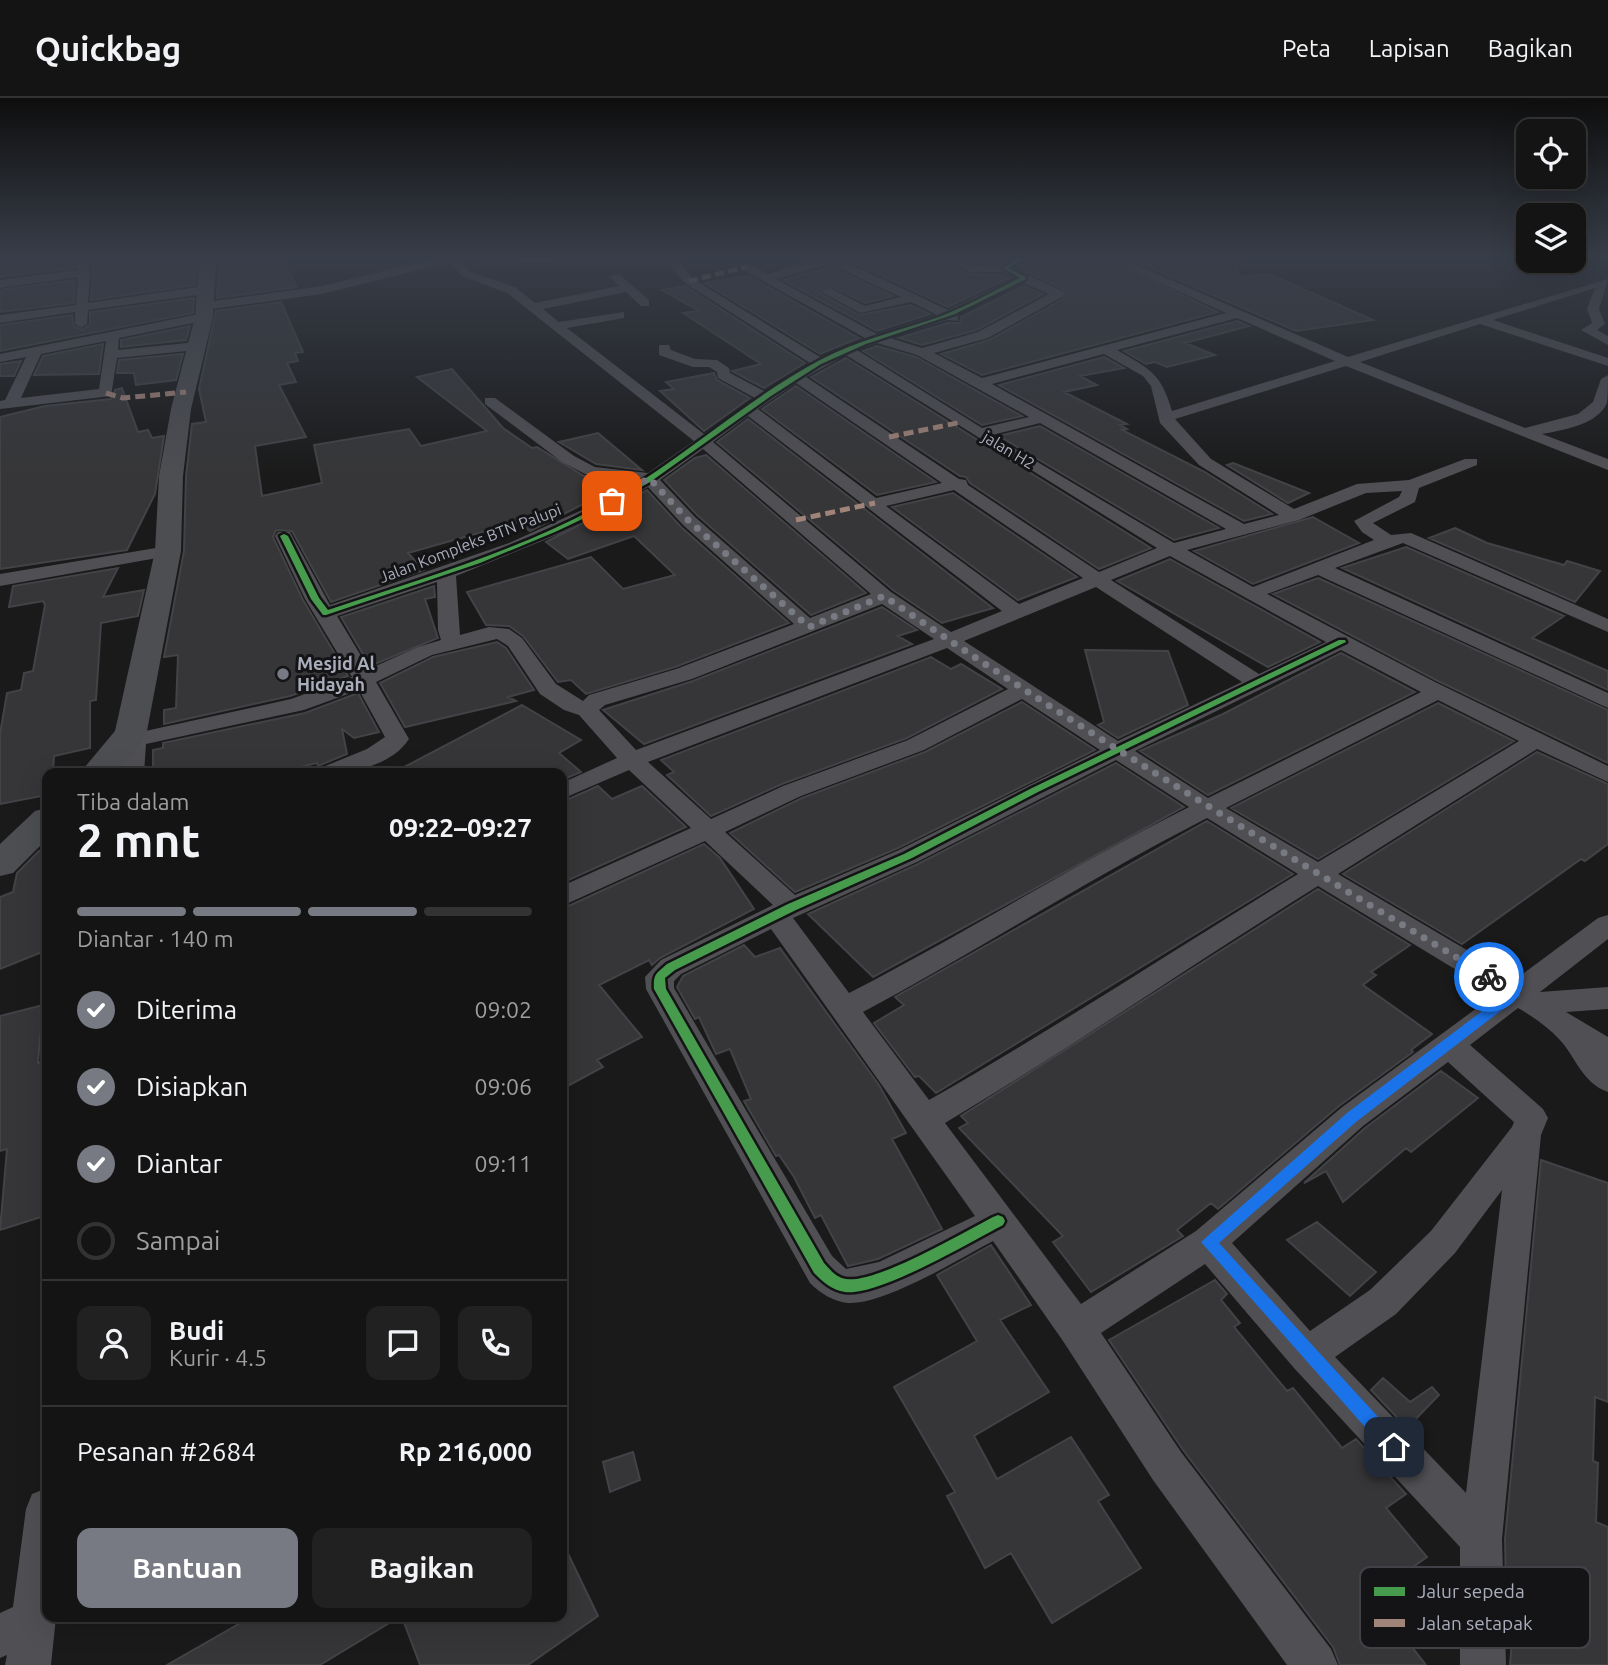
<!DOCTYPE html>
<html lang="id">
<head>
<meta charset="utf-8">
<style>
	body { margin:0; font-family:Ubuntu,sans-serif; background:#212122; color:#f1f3f6; height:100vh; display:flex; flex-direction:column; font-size:26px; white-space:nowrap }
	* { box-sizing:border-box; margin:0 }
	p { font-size:23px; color:#9d9ea0 }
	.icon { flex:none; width:38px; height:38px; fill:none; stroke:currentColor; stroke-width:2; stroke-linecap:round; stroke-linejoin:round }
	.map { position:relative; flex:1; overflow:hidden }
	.details { position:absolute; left:42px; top:670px; width:525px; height:854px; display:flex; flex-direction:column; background:#141414; border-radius:14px; box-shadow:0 7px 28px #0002,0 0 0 2px #333334 }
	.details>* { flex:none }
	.buttons { position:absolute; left:1516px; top:21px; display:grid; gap:14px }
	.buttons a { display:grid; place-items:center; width:70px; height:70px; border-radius:14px; background:#141414; box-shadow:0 7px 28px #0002,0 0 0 2px #333334; font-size:35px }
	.pin { position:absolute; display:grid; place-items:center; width:60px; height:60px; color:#fff; margin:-30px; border-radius:14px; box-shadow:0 4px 10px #0006 }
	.courier { position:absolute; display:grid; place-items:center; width:70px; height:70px; margin:-35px; border:5px solid #1a73e8; border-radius:50%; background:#fff; color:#222; box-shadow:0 2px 9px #0007 }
	.summary em { font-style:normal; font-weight:700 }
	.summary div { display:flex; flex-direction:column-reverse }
	.summary { display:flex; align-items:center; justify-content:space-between; height:119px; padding:0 35px }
	h1 { font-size:46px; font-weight:700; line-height:52px }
	.bar { display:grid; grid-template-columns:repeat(4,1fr); gap:10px 7px; align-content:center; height:84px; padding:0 35px }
	.bar i { height:9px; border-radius:5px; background:#333334 }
	.bar .current { background:#787a83 }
	.bar p { grid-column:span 4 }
	.line { display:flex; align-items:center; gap:18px; padding:0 35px; border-top:2px solid #333334 }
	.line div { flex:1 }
	.round { display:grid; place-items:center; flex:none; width:74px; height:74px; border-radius:14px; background:#212122 }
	ol { padding:0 35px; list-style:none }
	li { display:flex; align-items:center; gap:21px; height:77px }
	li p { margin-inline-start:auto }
	li .icon { padding:7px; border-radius:50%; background:#787a83; color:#fff; stroke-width:4 }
	li:last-child { color:#9d9ea0 }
	li i { width:38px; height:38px; border:4px solid #333334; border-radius:50% }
	.button { display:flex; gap:14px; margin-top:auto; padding:14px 35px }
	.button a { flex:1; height:80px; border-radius:14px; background:#787a83; color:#fff; font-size:28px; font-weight:700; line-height:80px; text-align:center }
	.button a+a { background:#212122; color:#f1f3f6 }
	header { display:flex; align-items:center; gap:42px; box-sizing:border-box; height:98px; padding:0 35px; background:#141414; border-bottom:2px solid #333334 }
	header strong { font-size:33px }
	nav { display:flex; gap:38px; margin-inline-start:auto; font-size:24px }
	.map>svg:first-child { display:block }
	.building { fill:#363638; stroke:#424346; stroke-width:2 }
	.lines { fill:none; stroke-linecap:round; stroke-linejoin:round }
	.street { fill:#504f54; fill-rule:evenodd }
	.secondary { fill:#4d4e52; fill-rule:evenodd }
	.quiet-far1 { stroke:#a18479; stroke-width:4.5; stroke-dasharray:9 4.5; stroke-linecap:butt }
	.quiet { stroke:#a18479; stroke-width:5; stroke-dasharray:10 5; stroke-linecap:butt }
	.cycleway-casing { stroke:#141416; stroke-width:5 }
	.cycleway { fill:#469c4c; fill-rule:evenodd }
	.route { fill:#1a73e8 }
	.done { stroke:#787a83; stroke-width:7; stroke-dasharray:0 12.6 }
	.poi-dot { fill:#787a83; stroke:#141416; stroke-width:2.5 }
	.labels { text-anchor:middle; stroke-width:6; stroke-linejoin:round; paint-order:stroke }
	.far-street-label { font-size:16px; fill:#aaadbc; stroke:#141416 }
	.poi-label { font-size:18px; font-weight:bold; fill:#aaadbc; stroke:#141416; text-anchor:start }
	.key { fill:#141416; stroke:#414248; stroke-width:2 }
	.key-label { font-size:19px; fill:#aaadbc }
</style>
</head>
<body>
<header>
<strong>Quickbag</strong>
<nav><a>Peta</a><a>Lapisan</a><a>Bagikan</a></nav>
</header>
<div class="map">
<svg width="1608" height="1567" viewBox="0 0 1608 1567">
	<rect width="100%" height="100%" fill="#1a1a1a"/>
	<path class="building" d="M0,158H73L75,170L0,179Z
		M90,158H182V165L197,163L195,187L91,202L93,175Z
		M234,158H280L297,189L217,200L219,160Z
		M840,158H933L968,176L1002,177L1009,180L948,209Z
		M952,158H1007L1008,160L978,165Z
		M1035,158H1099L1218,214L982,277L941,256L989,242L1063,201V191L1019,170Z
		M1123,158H1237L1238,179L1269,176L1373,222L1296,233Z
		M830,169L893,198L865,205L831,188L818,192L819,195L859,217L911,207L930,216L877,233L783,182Z
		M749,178L859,240L820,256L705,185Z
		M75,182L74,205L0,214V192Z
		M685,188L805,265L764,290L732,273L761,266L683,215L699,213L662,192Z
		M1024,188L1043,196L977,232L922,247L899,240L947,225H960L961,219Z
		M194,200L193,215L0,253V227L72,217L74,228L82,232L90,226V214Z
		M281,204L303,254L295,255L298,263L287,265L296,284L279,287L306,339L255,348L262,398L322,385L314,347L409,331L421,348L487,333L417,279L452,271L503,330L532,350L537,349L584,378L627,384L530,433L518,424L408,455L424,472L331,504L292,433L276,432L273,439L303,502L348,578L290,598L164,626V612L176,610L178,557L164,559L184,453L186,378L192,326L206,324L199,291L216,213Z
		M1237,223L1249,228L1185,245L1215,257L1167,269L1155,264L1146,266L1124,253Z
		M190,228L186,242L121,249V242Z
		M103,246L99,276L34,277L43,258Z
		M877,248L916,259L1022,318L982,327L863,253Z
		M183,256L176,282L136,287L134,275H117L119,262Z
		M1104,259L1124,270L1080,278L1097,287L1064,294L1127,326L1120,327L1127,331L1122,332L1205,374L1272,416L1244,423L999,287Z
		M846,260L1151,450L1099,471L970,385L966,379L960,378L811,279Z
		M21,263L14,278H0V266Z
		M714,275L717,282L750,300L704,333L660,293L674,291L666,284Z
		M796,288L936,384L877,397L762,311Z
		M122,290L138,334L148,332L152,340L164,338L155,396L127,452L0,471V319L45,308L111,301L115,292Z
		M748,321L993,510L942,525L893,492L717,344Z
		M1040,328L1219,430L1174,442L999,338Z
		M598,335L642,372L596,366L559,344Z
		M706,357L866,495L811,517L697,417L664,382L695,360Z
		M1233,365L1309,395L1288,405L1227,367Z
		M647,392L681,429L789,525L675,569L586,596L571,582L558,584L523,538L509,528L486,527L467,494L591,459L623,491L675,477L634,438L568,461L546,444Z
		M953,395L1077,479L1018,502L892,409Z
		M1313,419L1359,445L1253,486L1194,453Z
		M1455,430L1487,445L1564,467L1567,463L1600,473L1575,504L1429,440Z
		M1406,449L1564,518L1532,540L1608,573V592L1342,470Z
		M1170,461L1320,544L1268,569L1117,483Z
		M118,470L103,499L144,492L138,518L101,525L96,602L90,603V650L54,658L53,676H47V697L0,706V636L7,595L21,592L24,575L33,573L45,507L43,503L9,509L13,488Z
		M1318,480L1608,612V665L1436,582L1273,496Z
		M434,488L435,499L425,501L438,540L370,568L341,519Z
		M882,509L917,532L898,538L912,546L644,646L603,612L693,583Z
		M497,544L506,550L534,592L508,599L516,603L405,629L380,585L433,559Z
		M1085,552L1168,553L1188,607L1118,640L1098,627L1104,624Z
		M1341,555L1415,594L1208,697L1140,653L1223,616Z
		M931,559L951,571L961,566L1002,591L907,640L782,686L711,718L667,677L674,674L661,662Z
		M358,595L379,634L354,640L342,631L347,656L318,668L317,665L271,676H153V652L163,650V645L305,615Z
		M1022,604L1095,652L898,750L795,794L730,735L802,700L925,654Z
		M1438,605L1514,643L1318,761L1231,710Z
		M522,607L581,642L559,655L581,674L562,682V676H391Z
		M1537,654L1608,686V746L1585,763L1581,761L1462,846L1343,776Z
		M1116,665L1184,709L873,879L808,816L918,766Z
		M598,688L612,701L642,688L686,729L562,785V704Z
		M1207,723L1293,776L936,995L919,978L915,979L874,925L904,907L895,899Z
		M704,746L720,760L754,811L660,860L652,867L649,862L599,887L642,939L597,962L603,969L562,991V811Z
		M47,751V852L0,871V799L13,794L17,775L39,753Z
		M1318,791L1410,847L1371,874L1376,877L1363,887L1432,936L1411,952L1413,954L1339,1008L1218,1111L1211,1105L1177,1132L1183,1138L1091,1194L1053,1144L1063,1138L959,1030L968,1025L961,1018Z
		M744,847L755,859L780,850L879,987L906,1035L892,1041L942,1131L878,1161L848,1168L821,1117L815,1120L794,1079L779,1057L776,1058L744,1003L751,1001L730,951L716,956L699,919L695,921L677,889L683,878Z
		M43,907L38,965L47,962V1081L44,1082L41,1119L0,1132L7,1051L0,1053V918Z
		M1441,973L1478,1000L1411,1054L1406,1050L1343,1104L1326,1073L1304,1085L1365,1030Z
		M1541,1062L1608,1085V1304L1595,1299L1593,1363L1598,1365L1596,1424L1608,1429V1567H1510L1516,1495L1506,1491L1505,1441Z
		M1317,1124L1376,1174L1350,1198L1287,1142Z
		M991,1147L1031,1207L1000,1222L1049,1294L974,1338L997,1381L1071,1339L1109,1397L1098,1403L1141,1470L1052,1525L1011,1455L985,1470L947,1398L955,1394L894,1289L977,1243L937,1177Z
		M1215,1182L1227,1196L1221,1202L1240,1225L1234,1229L1287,1293L1293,1290L1342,1350L1356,1341L1406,1396L1386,1410L1427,1459L1372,1498L1426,1567H1340L1333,1549L1183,1352L1109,1242Z
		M1383,1280L1410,1304L1432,1289L1439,1297L1407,1330L1371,1292Z
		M633,1354L640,1382L610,1394L603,1364Z
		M562,1443L598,1518L528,1567H420L402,1519H562Z
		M251,1519H399L320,1567H167Z"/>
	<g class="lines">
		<path class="street" d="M75,158H87L90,175L88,205L205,188L211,192L205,196L88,212L87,226L81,230L75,226V214L0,225V217L76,207L78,179L0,190V182L78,172Z
			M688,158L679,164L693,181L820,259L865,240L742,171V167H750L768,176L821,161L818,158H833L948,212L1015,180L1003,174H969L935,158C952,158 963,168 978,168C998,169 1013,158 1032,158L1014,170L1062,193V199L988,240L934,255L982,280L1226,215L1101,158H1116L1348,259L1608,181L1599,211L1605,226L1597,232L1608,238V247L1581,232L1592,225L1587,211L1595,190L1493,222L1608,260V268L1480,226L1360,264L1525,330L1578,316L1593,304L1601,281L1608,277C1608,285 1608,297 1607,305C1597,327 1563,332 1542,336L1608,361V372L1346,268L1175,321L1211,361L1294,411L1357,386L1409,382L1465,361H1477V367L1419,390L1415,404L1373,425L1391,437L1411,435L1608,521V534L1403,445L1335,470L1608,595V610L1318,477L1267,496L1435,584L1608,668V684L1537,651L1338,776L1516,881L1598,820L1608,817V841L1540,894L1608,889V911L1566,914L1608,939V994C1582,985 1576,959 1559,941C1548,929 1532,918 1518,910L1470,947L1543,1011L1548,1020L1541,1037L1502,1441L1506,1567H1460V1449L1294,1270L1205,1166L1101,1235L1181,1354L1331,1551L1338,1567H1287L1153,1382L1063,1243L993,1143C959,1161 884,1207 848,1205C834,1204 820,1195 810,1185L646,891L645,879L661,862L773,807L705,743L562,808V788L691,730L629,672L562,701V685L617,660L579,617L564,612L540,596L508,548L497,541L432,557L376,584L409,641C390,670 346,676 315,676L318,671L367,651L385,639L359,592L304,612L146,646L144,676H120L123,650L115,644L118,639L291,601L352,579L305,501L275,438L278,434H290L330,507L509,445L582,412L635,383L585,376L562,364L485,306V300H495L574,358L595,369L648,375L694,343L507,195L462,178L450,164L322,196L204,212L198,208L200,205L322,188L446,158ZM462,163L669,166L685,185L810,265L764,293L730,275L729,270L717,262L695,261L671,252L669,247H659V257L693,269H709L717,274L718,280L755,300L704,336L567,230L624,220V214L559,224L543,211L626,194L641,208H649V202L619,176L609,178L619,188L535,205L515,189L470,174ZM830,166L901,199L865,208L830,190L820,193L860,215L911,204L937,217L877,236L776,181ZM1024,185L1049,196L978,234L922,250L890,240L947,222L958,223V217ZM1237,220L1335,263L1172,313C1161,275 1150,271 1117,252ZM877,245L917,257L1029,319L982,330L857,252ZM1104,256L1143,278L1151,288L1160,325L1199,367L1279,417L1244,426L992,286ZM846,257L1157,450L1099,474L968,387L966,382L959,381L806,279ZM796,285L942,385L876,400L758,311ZM748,318L1002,513L951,534L891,494L713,344ZM1040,325L1226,431L1174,445L992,337ZM703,351L871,496L810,520L695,419L660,382ZM648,389L683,427L794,526L676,571L589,597L583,603L556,586L522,540L509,531L489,529L460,537L456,478L559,436ZM954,392L1083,480L1019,506L886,408ZM1402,393L1399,399L1354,423L1362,434L1374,442L1253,489L1187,452L1299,422L1366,395ZM1170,458L1326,544L1259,576L1111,482ZM437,484L438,532L441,542L418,549L369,571L337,518ZM1096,489L1242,584L1118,643L964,543ZM882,506L934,541L636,652L599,612L605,607L692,581ZM947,550L1008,591L908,642L783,688L711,721L648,664ZM1341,552L1421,594L1208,700L1135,653ZM1022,601L1100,652L899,752L795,797L725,734L801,698L924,652ZM1438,602L1519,643L1318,764L1226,710ZM1116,662L1189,709C1073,767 964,836 849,895L793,820L917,764ZM1207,720L1298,776C1175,851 1054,931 929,1002L863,914C979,852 1090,780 1207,720ZM1318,788L1496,896L1341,1010L1196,1133L1081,1206L945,1025C1072,949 1193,866 1318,788ZM771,831L975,1118L879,1164L846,1171L832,1158L674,890V883L681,876ZM1448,964L1514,1024L1512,1029L1431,1133L1370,1192L1310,1233L1232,1145L1363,1028ZM1502,1092L1466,1395L1335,1259L1396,1216L1455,1155Z
			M204,215L208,216V222L119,240L118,252L197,244L204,248L197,252L117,260L111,298L0,311V303L5,302L26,259L0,264V256ZM106,243L99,291L21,300L41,256Z
			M168,448L177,453L174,457L0,488V476Z
			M47,1390V1519H56L51,1567H5L7,1557L0,1560V1515L13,1509L26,1411L32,1396Z"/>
		<path class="secondary" d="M200,158H216L213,219L191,311L183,378L181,453L147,633L137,651L114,676H79L115,633L155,453L159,378L171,311L195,219Z
			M47,710V741L13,775L0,778V746L35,713Z"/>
		<path class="quiet-far1" d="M689,183L746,169"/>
		<path class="quiet" d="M106,295L123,300L186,294
			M889,339L962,324
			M796,422L875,405"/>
		<defs>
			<path id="cycleway" d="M1023,158H1029L1008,170L1026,179V181L955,216L866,246L821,266L771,298L650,384L591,417L555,434L480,465L326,517H323L311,501L280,438L284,436L288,438L319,500L328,512C427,479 532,449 622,395C691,354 750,299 820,262C858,242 899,233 939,219C967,208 994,193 1020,180L1003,170Z
				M1339,542H1345L1346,544L1038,694L912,760L796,812L675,872L665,880L666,891L824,1165C830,1172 837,1180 846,1181C876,1186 964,1134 993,1119L998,1117L1003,1119L1005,1123L1003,1127C971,1144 877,1199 845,1194C832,1192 823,1184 814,1175L654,891C653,876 656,876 667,866L788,806L904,756L1032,690Z"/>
		</defs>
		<use href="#cycleway" class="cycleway-casing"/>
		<use href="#cycleway" class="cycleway"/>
	</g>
	<linearGradient id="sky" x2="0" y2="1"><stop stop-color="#0e0e0e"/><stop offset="0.42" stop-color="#383e49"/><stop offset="1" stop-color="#383e49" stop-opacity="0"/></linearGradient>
	<rect width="1608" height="378" fill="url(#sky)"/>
	<path class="route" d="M1489,874L1520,891V898L1356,1024L1219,1145L1400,1343L1403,1349L1400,1355L1394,1358L1388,1355L1201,1144L1347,1015L1506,895L1484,882V876Z"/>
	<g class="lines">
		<path class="done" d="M612,403L649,380L689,423L809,529L884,498C1081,633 1285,756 1489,879"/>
	</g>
	<circle class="poi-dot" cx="283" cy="576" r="7"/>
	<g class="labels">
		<g class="far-street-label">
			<text transform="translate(1009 352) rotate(31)" y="6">jalan H2</text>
			<text transform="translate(470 445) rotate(-21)" y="6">Jalan Kompleks BTN Palupi</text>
		</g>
		<g class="poi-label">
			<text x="297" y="572">Mesjid Al<tspan x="297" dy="21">Hidayah</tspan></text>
		</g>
	</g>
	<rect x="1360" y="1469" width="230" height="81" rx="10" class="key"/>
	<rect x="1374" y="1489" width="31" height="9" fill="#469c4c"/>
	<rect x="1374" y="1521" width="31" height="8" fill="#a18479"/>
	<g class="key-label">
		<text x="1417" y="1500">Jalur sepeda</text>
		<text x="1417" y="1532">Jalan setapak</text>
	</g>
</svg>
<div class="buttons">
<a><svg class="icon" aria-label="locate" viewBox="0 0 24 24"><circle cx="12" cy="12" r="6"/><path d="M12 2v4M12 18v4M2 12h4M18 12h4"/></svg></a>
<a><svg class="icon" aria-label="layers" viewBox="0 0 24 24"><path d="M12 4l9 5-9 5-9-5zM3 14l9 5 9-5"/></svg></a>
</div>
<div class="pin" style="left:612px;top:403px;background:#ea580c"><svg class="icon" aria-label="bag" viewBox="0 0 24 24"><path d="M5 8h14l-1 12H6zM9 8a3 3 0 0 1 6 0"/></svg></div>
<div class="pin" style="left:1394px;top:1349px;background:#1f2937"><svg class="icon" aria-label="home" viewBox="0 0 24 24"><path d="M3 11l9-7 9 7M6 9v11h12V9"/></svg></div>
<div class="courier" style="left:1489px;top:879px"><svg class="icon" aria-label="bike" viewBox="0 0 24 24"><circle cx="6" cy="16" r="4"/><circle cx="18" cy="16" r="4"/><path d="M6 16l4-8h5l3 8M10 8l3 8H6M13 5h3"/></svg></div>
<section class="details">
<div class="summary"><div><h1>2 mnt</h1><p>Tiba dalam</p></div><em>09:22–09:27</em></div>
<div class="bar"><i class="current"></i><i class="current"></i><i class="current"></i><i></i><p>Diantar · 140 m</p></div>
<ol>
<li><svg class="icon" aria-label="check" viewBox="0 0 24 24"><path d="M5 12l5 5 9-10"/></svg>Diterima<p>09:02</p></li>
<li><svg class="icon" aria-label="check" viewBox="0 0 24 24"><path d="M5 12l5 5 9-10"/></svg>Disiapkan<p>09:06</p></li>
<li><svg class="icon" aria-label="check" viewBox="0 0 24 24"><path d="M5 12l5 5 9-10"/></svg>Diantar<p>09:11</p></li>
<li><i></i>Sampai</li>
</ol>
<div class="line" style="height:126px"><a class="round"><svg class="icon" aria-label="person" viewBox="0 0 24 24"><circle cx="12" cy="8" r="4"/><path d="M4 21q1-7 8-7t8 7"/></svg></a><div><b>Budi</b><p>Kurir · 4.5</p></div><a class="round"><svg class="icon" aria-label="chat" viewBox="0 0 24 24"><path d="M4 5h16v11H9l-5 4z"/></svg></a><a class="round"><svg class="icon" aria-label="phone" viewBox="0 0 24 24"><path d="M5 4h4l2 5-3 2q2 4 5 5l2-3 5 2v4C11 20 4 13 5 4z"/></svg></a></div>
<div class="line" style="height:91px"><div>Pesanan #2684</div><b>Rp 216,000</b></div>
<div class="button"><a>Bantuan</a><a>Bagikan</a></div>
</section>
</div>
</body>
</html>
